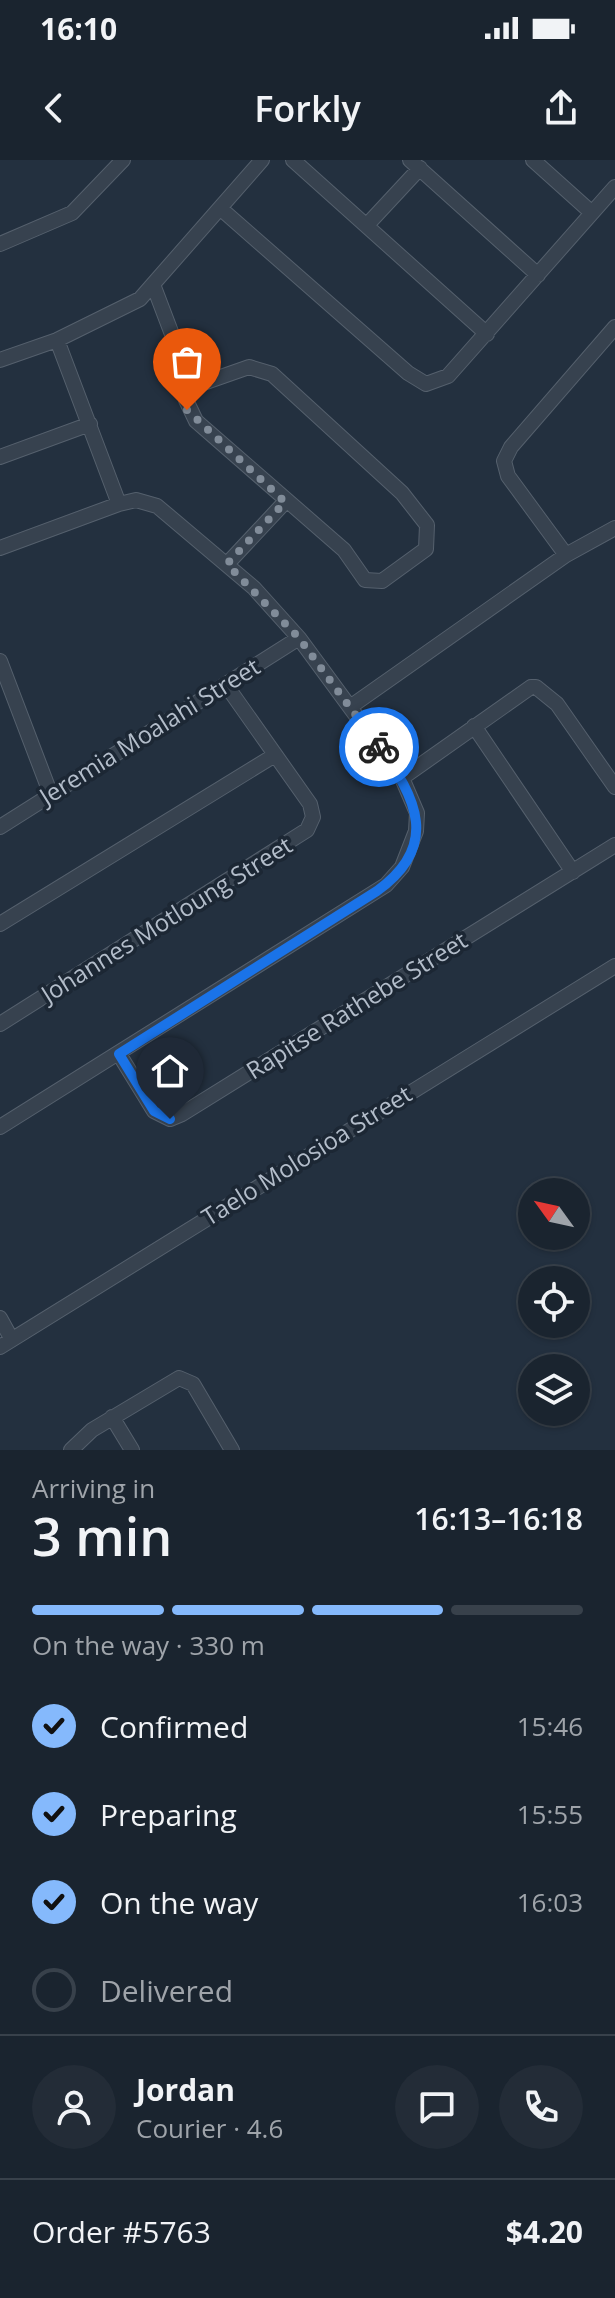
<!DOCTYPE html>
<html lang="en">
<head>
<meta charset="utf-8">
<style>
	body { margin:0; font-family:"Open Sans",sans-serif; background:#232c37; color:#f1f3f6; height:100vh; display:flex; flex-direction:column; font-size:30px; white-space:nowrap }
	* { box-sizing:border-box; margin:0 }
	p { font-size:26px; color:#9fa4aa }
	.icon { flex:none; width:44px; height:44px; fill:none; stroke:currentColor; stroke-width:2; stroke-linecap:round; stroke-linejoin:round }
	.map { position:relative; height:1290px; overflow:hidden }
	.panel { display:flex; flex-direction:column; background:#1a242f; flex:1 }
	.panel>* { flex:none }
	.needle { width:52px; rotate:303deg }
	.fabs { position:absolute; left:518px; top:1018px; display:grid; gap:16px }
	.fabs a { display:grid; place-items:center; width:72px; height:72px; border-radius:50%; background:#1a242f; box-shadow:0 2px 6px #0004,0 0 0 2px #38414b; font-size:40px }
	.pin { position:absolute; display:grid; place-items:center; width:68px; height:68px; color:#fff; margin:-82px -34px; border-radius:50% 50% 50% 0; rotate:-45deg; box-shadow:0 0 8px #0007 }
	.pin .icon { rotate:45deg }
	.courier { position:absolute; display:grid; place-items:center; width:80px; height:80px; margin:-40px; border:6px solid #1a73e8; border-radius:50%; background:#fff; color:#222; box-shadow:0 2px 10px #0007 }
	.summary em { font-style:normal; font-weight:600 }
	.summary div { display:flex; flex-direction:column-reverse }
	.summary { display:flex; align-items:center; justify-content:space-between; height:136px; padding:0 32px }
	h1 { font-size:52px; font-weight:600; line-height:60px }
	.bar { display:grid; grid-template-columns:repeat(4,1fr); gap:12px 8px; align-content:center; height:96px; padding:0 32px }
	.bar i { height:10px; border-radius:6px; background:#38414b }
	.bar .selected { background:#85b9fc }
	.bar p { grid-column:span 4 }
	.line { display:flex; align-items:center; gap:20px; padding:0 32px; border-top:2px solid #38414b }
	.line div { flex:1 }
	.round { display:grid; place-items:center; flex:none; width:84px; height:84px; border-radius:42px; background:#232c37 }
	ol { padding:0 32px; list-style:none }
	li { display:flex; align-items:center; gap:24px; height:88px }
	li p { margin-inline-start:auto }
	li .icon { padding:8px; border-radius:50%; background:#85b9fc; color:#111; stroke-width:4 }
	li:last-child { color:#9fa4aa }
	li i { width:44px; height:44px; border:4px solid #38414b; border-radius:50% }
	.status { display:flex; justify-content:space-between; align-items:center; height:56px; padding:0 40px; background:#1a242f; direction:ltr }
	.status svg { height:22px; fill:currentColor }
	header { display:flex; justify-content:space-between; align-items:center; height:104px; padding:0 32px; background:#1a242f; font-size:36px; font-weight:600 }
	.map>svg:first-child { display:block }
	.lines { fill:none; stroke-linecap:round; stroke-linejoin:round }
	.minor-casing { stroke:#55606d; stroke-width:16 }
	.minor { stroke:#37424f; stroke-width:14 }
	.done { stroke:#818c99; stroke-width:8; stroke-dasharray:0 14.4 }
	.route { stroke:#1a73e8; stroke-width:10 }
	.labels { text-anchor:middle; stroke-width:7; stroke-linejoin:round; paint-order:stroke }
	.street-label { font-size:24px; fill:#b3bdca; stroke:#1c2734 }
</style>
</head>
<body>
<div class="status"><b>16:10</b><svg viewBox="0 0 49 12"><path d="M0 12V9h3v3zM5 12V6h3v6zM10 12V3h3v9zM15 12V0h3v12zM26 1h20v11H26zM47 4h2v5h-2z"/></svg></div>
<header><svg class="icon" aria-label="back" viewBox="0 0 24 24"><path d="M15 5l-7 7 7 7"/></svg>Forkly<svg class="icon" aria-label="share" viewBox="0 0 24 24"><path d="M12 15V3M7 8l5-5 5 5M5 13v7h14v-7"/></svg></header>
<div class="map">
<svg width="615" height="1290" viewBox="0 0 615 1290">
	<rect width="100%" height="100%" fill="#23303f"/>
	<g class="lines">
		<defs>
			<path id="minor" d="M293,0L487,174
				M410,0L538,115
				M533,0L592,53
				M220,48L408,213L426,224L448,216L615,27
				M367,65L420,8
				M0,84L72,53L123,0
				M154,127L192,227
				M57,180L119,344
				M0,200L57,180L140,139L262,0
				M249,207L272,214L402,333L427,365L426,389L382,421L365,420L344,390L196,261L186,240L192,227Z
				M0,297L90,264
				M0,388L119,344L136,340L157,346L254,428L299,478L402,618L417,653L416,671L402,707L386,725L0,967
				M566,395L508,316L504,301L511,287L615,167
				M227,404L285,342
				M0,501L51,635
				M350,547L566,395L615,368
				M474,566L573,712
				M402,618L531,527H536L557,544L615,627
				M0,667L299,478
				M0,764L275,595
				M0,864L307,670L313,657L310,644L226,525
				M119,894L154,951L170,959L182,954L615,685
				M0,1158L11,1178
				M0,1187L615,806
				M112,1257L132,1290
				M71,1290L92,1270L179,1218L193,1224L232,1290"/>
		</defs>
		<use href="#minor" class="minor-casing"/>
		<use href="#minor" class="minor"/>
	</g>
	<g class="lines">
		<path class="done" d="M187,250L285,342L227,404L299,478L379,587"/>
		<path class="route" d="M170,959L154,951L119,894L377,731C440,686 417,638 379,587"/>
	</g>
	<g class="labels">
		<g class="street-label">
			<text transform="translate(150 572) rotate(-32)" y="8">Jeremia Moalahi Street</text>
			<text transform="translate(167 760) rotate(-32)" y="8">Johannes Motloung Street</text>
			<text transform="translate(357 846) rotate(-32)" y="8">Rapitse Rathebe Street</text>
			<text transform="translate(307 996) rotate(-32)" y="8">Taelo Molosioa Street</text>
		</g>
	</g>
</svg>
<div class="fabs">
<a><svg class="needle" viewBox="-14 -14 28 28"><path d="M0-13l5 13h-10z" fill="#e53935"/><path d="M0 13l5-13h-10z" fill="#9fa4aa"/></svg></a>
<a><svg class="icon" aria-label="locate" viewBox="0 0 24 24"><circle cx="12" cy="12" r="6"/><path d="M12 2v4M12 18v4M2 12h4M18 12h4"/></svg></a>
<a><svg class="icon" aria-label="layers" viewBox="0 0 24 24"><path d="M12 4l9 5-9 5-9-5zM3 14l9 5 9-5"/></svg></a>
</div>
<div class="pin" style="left:187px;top:250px;background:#ea580c"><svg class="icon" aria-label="bag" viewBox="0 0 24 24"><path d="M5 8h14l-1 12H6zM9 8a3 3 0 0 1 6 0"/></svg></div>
<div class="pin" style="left:170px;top:959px;background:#1f2937"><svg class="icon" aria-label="home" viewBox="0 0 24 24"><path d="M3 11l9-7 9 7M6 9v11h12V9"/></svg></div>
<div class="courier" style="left:379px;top:587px"><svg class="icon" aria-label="bike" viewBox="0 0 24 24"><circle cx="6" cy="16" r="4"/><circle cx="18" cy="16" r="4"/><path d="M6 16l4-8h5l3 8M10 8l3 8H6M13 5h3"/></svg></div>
</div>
<section class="panel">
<div class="summary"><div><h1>3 min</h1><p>Arriving in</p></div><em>16:13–16:18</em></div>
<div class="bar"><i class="selected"></i><i class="selected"></i><i class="selected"></i><i></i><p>On the way · 330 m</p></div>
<ol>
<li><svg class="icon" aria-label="check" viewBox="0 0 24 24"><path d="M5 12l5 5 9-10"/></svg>Confirmed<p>15:46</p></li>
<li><svg class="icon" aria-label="check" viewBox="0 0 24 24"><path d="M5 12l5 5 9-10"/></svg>Preparing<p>15:55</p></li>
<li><svg class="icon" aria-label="check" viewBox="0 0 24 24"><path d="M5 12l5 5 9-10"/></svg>On the way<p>16:03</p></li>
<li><i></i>Delivered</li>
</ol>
<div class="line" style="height:144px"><a class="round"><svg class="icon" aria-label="person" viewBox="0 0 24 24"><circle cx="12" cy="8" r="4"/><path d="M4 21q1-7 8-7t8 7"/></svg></a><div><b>Jordan</b><p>Courier · 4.6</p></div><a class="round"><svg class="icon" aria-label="chat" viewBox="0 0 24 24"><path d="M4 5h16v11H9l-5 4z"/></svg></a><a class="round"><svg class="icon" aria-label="phone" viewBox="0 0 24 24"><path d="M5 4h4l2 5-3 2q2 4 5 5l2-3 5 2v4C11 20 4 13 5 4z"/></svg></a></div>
<div class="line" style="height:104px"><div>Order #5763</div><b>$4.20</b></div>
</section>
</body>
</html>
